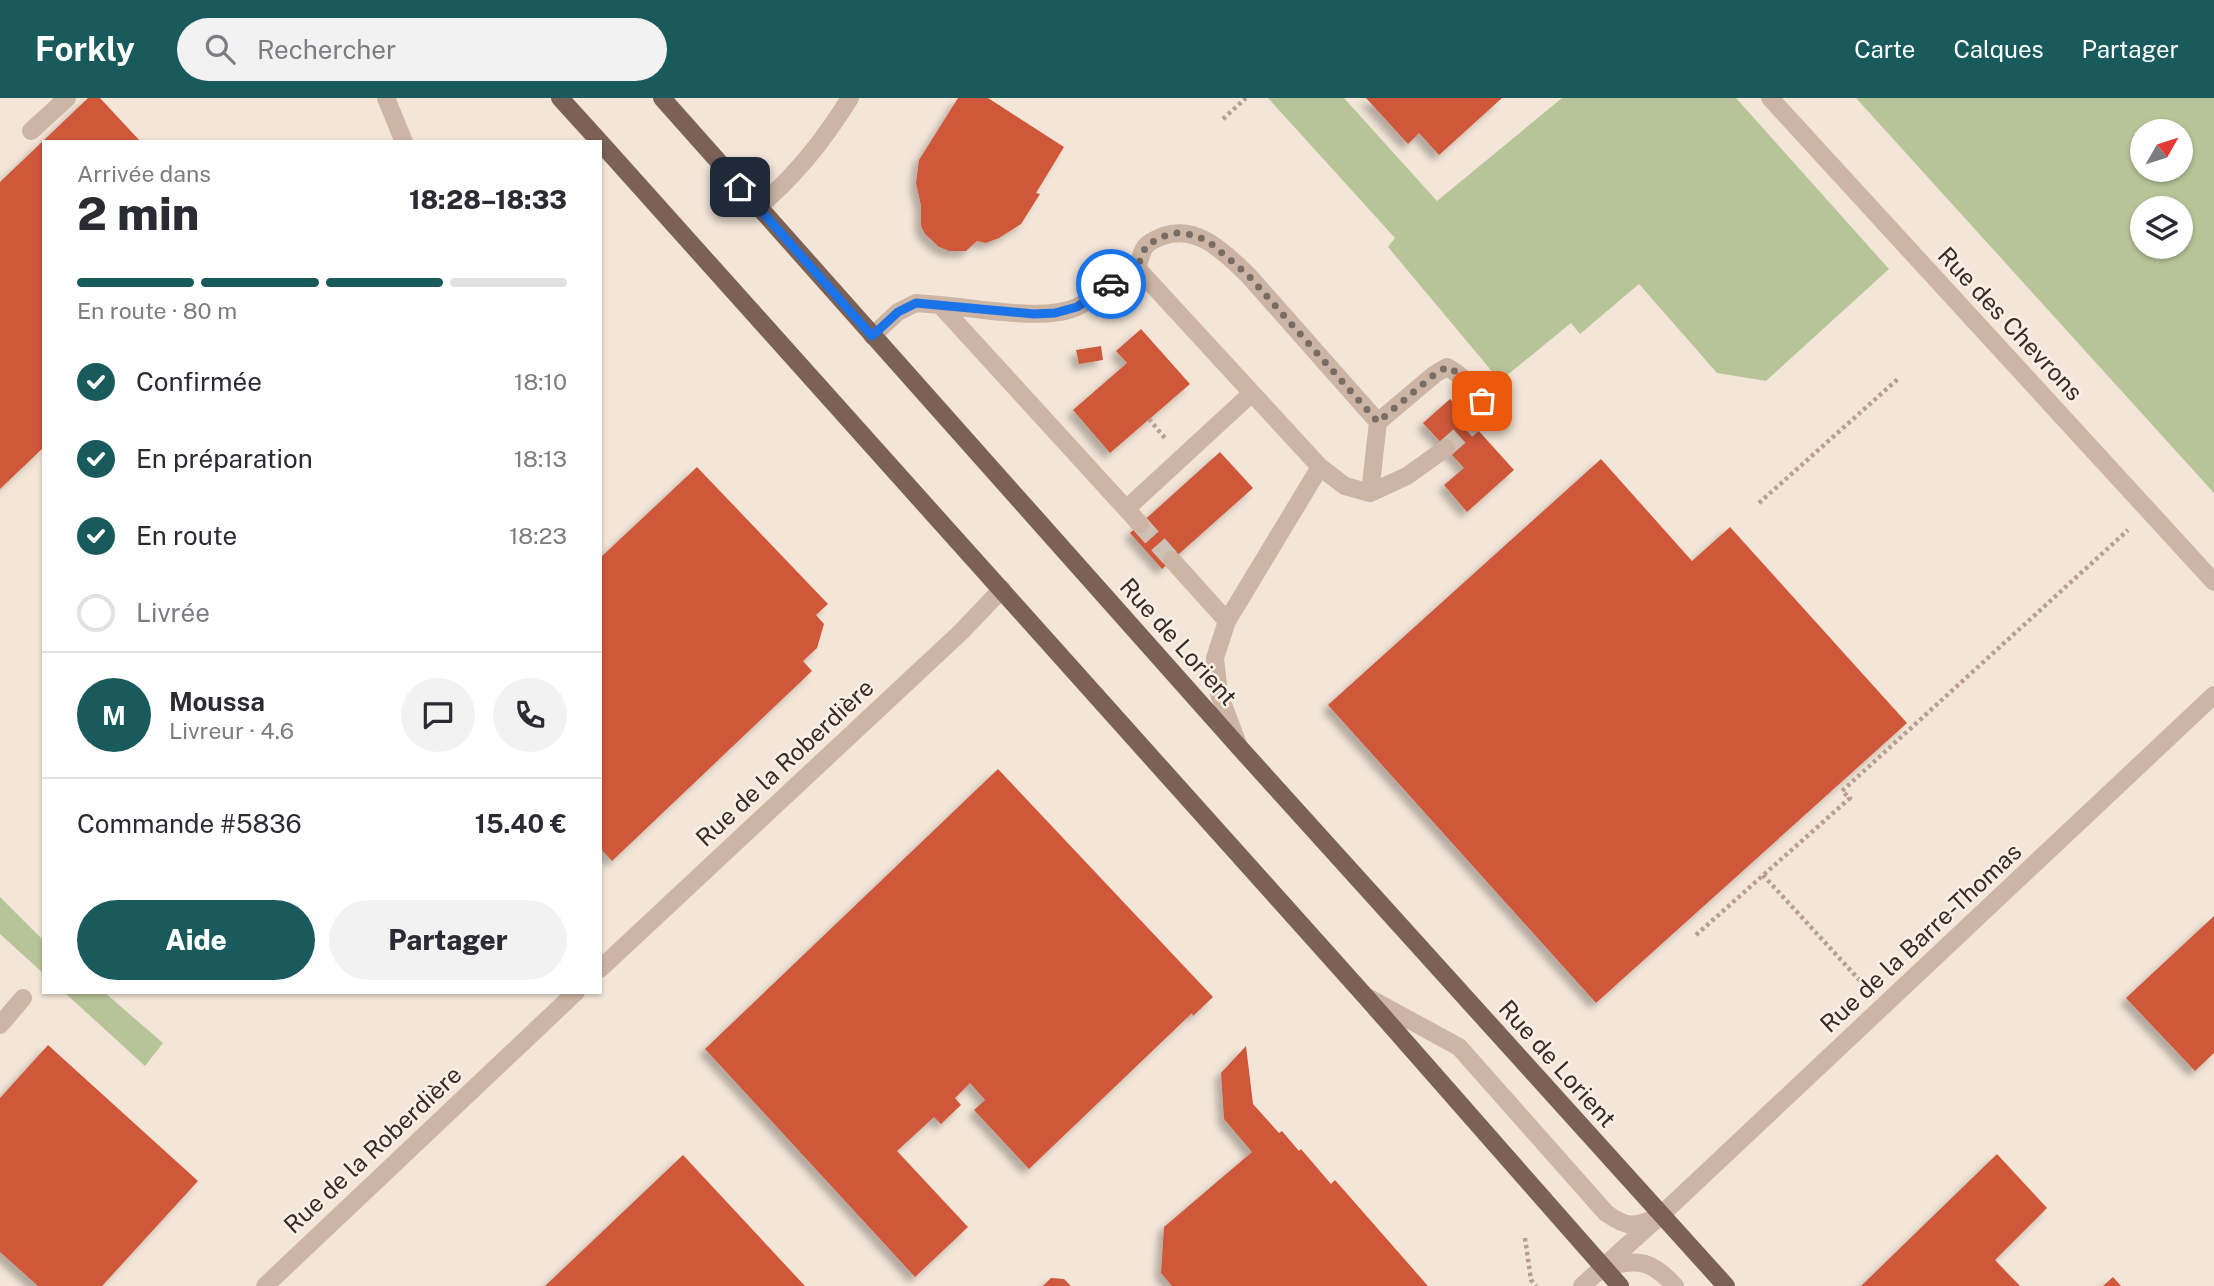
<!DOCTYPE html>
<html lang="fr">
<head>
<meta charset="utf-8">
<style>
	body { margin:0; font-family:"Public Sans",sans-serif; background:#f2f2f3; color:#2b2b33; height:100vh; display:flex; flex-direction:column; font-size:26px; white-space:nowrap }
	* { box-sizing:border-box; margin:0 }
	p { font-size:23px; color:#7c7c81 }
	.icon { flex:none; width:38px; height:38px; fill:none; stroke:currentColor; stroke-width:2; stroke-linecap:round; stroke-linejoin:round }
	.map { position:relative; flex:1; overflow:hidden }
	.side { position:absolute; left:42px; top:42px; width:560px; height:854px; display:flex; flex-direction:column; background:#fff; border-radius:0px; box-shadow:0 2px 5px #0004 }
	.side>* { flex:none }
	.needle { width:46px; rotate:51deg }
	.tools { position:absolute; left:2130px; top:21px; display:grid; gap:14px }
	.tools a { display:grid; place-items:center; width:63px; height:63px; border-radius:50%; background:#fff; box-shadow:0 2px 5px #0004; font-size:35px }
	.pin { position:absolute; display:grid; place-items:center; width:60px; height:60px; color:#fff; margin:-30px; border-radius:14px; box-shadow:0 4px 10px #0006 }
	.courier { position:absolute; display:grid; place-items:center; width:70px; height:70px; margin:-35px; border:5px solid #1a73e8; border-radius:50%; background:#fff; color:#222; box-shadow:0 2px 9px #0007 }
	.headline em { font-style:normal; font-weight:800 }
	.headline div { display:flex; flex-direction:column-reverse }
	.headline { display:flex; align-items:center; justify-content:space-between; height:119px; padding:0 35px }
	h1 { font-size:46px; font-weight:800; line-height:52px }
	.bar { display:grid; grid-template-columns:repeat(4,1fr); gap:10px 7px; align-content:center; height:84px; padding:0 35px }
	.bar i { height:9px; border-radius:5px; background:#e1e1e2 }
	.bar .selected { background:#195b5c }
	.bar p { grid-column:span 4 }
	.line { display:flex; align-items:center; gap:18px; padding:0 35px; border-top:2px solid #e1e1e2 }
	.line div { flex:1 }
	.round { display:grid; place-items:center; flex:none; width:74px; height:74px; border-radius:37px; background:#f2f2f3 }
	ol { padding:0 35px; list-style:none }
	li { display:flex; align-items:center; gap:21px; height:77px }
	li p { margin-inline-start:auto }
	li .icon { padding:7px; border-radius:50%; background:#195b5c; color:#fff; stroke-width:4 }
	li:last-child { color:#7c7c81 }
	li i { width:38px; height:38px; border:4px solid #e1e1e2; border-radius:50% }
	.button { display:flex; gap:14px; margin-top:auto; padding:14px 35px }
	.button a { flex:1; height:80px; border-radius:42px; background:#195b5c; color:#fff; font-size:28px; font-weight:800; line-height:80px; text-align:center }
	.button a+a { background:#f2f2f3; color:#2b2b33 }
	header { display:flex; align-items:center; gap:42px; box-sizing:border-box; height:98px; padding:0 35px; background:#195b5c; color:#fff }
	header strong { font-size:33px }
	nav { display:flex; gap:38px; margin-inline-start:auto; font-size:24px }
	.search { width:490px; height:63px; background:#f2f2f3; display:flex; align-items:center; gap:18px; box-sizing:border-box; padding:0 24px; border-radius:38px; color:#7c7c81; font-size:26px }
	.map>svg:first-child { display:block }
	.green { fill:#b7c498; fill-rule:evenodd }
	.building { fill:#cf593b; filter:url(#shadow) }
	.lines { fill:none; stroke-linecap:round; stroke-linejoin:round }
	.minor-tunnel { stroke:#cdc1b5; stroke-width:18; stroke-dasharray:18 9; stroke-linecap:butt }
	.path { stroke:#b89f8e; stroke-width:4.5; stroke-dasharray:3.5 3.5; stroke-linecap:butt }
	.minor { stroke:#ccb5a4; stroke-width:18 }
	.major { stroke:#7b6156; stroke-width:18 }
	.done { stroke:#796c65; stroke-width:7; stroke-dasharray:0 12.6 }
	.route { stroke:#1a73e8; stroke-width:9 }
	.labels { text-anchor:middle; stroke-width:5; stroke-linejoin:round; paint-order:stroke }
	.street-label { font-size:24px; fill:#372b26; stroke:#fbf0e6 }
</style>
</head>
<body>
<header>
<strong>Forkly</strong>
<div class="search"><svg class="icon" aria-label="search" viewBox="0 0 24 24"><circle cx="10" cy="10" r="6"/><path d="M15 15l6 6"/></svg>Rechercher</div>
<nav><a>Carte</a><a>Calques</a><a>Partager</a></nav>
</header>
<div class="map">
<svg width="2214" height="1188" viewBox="0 0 2214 1188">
	<defs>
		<filter id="shadow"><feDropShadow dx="-6" dy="6" stdDeviation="3.5" flood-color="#0004"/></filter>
	</defs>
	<rect width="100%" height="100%" fill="#f3e6d9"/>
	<path class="green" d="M1268,0H1344L1437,103L1562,0H1736L1889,171L1766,283L1717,275L1639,186L1580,236L1571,225L1500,283L1388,149L1395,140Z
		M1856,0H2214V395ZM2180,33V72H2142V33ZM2180,110V149H2142V110Z
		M0,799L44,843V876L0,836Z
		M64,894H104L163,945L145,968Z"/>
	<path class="building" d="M88,0H100L141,44H44V349L0,391V84Z
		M958,0H988L1064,49L1036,95L1040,96L1021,126L999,140L986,145L977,143L966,153H949L939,149L925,136L921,128V108L916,85L919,62Z
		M1366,0H1502L1439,57L1419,35L1408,46Z
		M1141,231L1190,286L1110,355L1073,312L1127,265L1116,253Z
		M1101,248L1103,262L1079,266L1076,252Z
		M1450,301L1514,372L1467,414L1444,387L1464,370L1423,325Z
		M1220,354L1253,390L1162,471L1130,435Z
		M1601,361L1692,463L1730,429L1907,625L1596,905L1328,607Z
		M697,369L828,506L816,517L824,526L817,550L803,563L812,573L612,763L600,750V460Z
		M998,671L1213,899L1193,918L1192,915L1029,1071L974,1012L985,1002L970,985L955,1000L961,1007L941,1026L934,1019L897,1053L968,1129L915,1179L705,951Z
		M2214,818V955L2195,973L2126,900Z
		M48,947L198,1083L102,1188H38L0,1154V1000Z
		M1246,948L1253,1006L1279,1035L1282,1033L1299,1053L1301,1051L1331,1086L1335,1082L1428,1188H1172L1161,1175L1164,1129L1252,1054L1224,1021L1221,975Z
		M1997,1056L2047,1110L1995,1162L2020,1188H1861Z
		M683,1057L805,1188H545Z
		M2113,1179L2121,1188H2103Z
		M1051,1180L1064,1181L1071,1188H1043Z"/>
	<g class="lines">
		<path class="minor-tunnel" d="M1446,350L1473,326
			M1140,426L1172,462"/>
		<path class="path" d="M1223,21L1246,0
			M1149,321L1165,340
			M1759,405L1899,280
			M1763,777L1864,887
			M1696,837L1850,700L1842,693L2128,432
			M1525,1140L1531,1182L1536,1188"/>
		<path class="minor" d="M386,0L404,44
			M1770,0L2214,484
			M31,33L67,0
			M758,109C796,78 824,42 850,0
			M1137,170C1140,163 1141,154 1145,149C1148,144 1158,140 1163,138C1198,126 1225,155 1248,177L1378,324L1435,276L1447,269C1462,277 1480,294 1484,311L1473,326
			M940,207C977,210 1044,224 1077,209C1098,199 1118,182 1137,170L1320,369L1227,523L1215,560L1219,596L1239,649
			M872,238L898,214L916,205L940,207L1140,426
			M1320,369L1345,388L1370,395L1407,378L1446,350
			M1370,395L1378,324
			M1126,411L1252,295
			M1172,462L1227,523
			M600,871L961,534L1002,491
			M1369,900L1459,949L1606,1115C1626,1129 1632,1130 1655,1120
			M0,927L23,900
			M1607,1169C1639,1160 1652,1163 1675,1188
			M265,1188L576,894
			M1582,1188L1661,1117L2214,597"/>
		<path class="major" d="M560,0L600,44
			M662,0L1239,649L1726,1188
			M600,44L1366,899L1620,1188"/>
	</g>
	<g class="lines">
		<path class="done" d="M1111,186L1137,170L1146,148L1161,139L1177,135L1194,137L1208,143L1248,177L1378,324L1435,276L1447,269L1458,275L1482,303"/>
		<path class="route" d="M740,89L872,238L898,214L916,205L1034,216L1055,215L1077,209L1111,186"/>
	</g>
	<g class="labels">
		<g class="street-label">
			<text transform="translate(2010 226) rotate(47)" y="8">Rue des Chevrons</text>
			<text transform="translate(1178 544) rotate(48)" y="8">Rue de Lorient</text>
			<text transform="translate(785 665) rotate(-43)" y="8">Rue de la Roberdière</text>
			<text transform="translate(1921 840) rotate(-43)" y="8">Rue de la Barre-Thomas</text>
			<text transform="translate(1557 966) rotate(48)" y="8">Rue de Lorient</text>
			<text transform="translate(373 1052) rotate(-43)" y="8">Rue de la Roberdière</text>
		</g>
	</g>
</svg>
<div class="tools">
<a><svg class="needle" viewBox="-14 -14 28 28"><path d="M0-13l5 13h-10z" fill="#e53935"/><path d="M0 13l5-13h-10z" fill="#7c7c81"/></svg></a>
<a><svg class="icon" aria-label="layers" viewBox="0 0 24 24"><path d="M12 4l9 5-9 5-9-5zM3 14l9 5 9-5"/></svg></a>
</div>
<div class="pin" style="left:1482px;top:303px;background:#ea580c"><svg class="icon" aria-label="bag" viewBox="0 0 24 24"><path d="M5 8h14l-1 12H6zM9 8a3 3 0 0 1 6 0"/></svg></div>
<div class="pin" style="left:740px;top:89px;background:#1f2937"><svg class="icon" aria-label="home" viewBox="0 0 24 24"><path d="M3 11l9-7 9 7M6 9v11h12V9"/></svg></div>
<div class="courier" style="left:1111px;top:186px"><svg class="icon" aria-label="car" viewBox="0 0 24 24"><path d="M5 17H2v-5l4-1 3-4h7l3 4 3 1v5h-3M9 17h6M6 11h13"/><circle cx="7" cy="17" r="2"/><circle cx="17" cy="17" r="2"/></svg></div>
<section class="side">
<div class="headline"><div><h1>2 min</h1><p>Arrivée dans</p></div><em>18:28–18:33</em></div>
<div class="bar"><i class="selected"></i><i class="selected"></i><i class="selected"></i><i></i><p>En route · 80 m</p></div>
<ol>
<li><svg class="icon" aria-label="check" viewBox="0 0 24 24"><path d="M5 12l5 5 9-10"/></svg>Confirmée<p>18:10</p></li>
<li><svg class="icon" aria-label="check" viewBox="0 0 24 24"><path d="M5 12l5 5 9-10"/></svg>En préparation<p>18:13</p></li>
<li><svg class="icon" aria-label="check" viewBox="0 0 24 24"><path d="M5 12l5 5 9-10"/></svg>En route<p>18:23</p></li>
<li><i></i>Livrée</li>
</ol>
<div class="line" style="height:126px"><b class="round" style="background:#195b5c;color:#fff">M</b><div><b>Moussa</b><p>Livreur · 4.6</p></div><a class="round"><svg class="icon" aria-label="chat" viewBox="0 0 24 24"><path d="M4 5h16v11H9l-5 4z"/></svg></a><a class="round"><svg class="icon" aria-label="phone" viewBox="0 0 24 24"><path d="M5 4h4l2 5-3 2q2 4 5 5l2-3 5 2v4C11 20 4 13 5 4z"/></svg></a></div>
<div class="line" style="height:91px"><div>Commande #5836</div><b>15.40 €</b></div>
<div class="button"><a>Aide</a><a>Partager</a></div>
</section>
</div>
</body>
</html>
